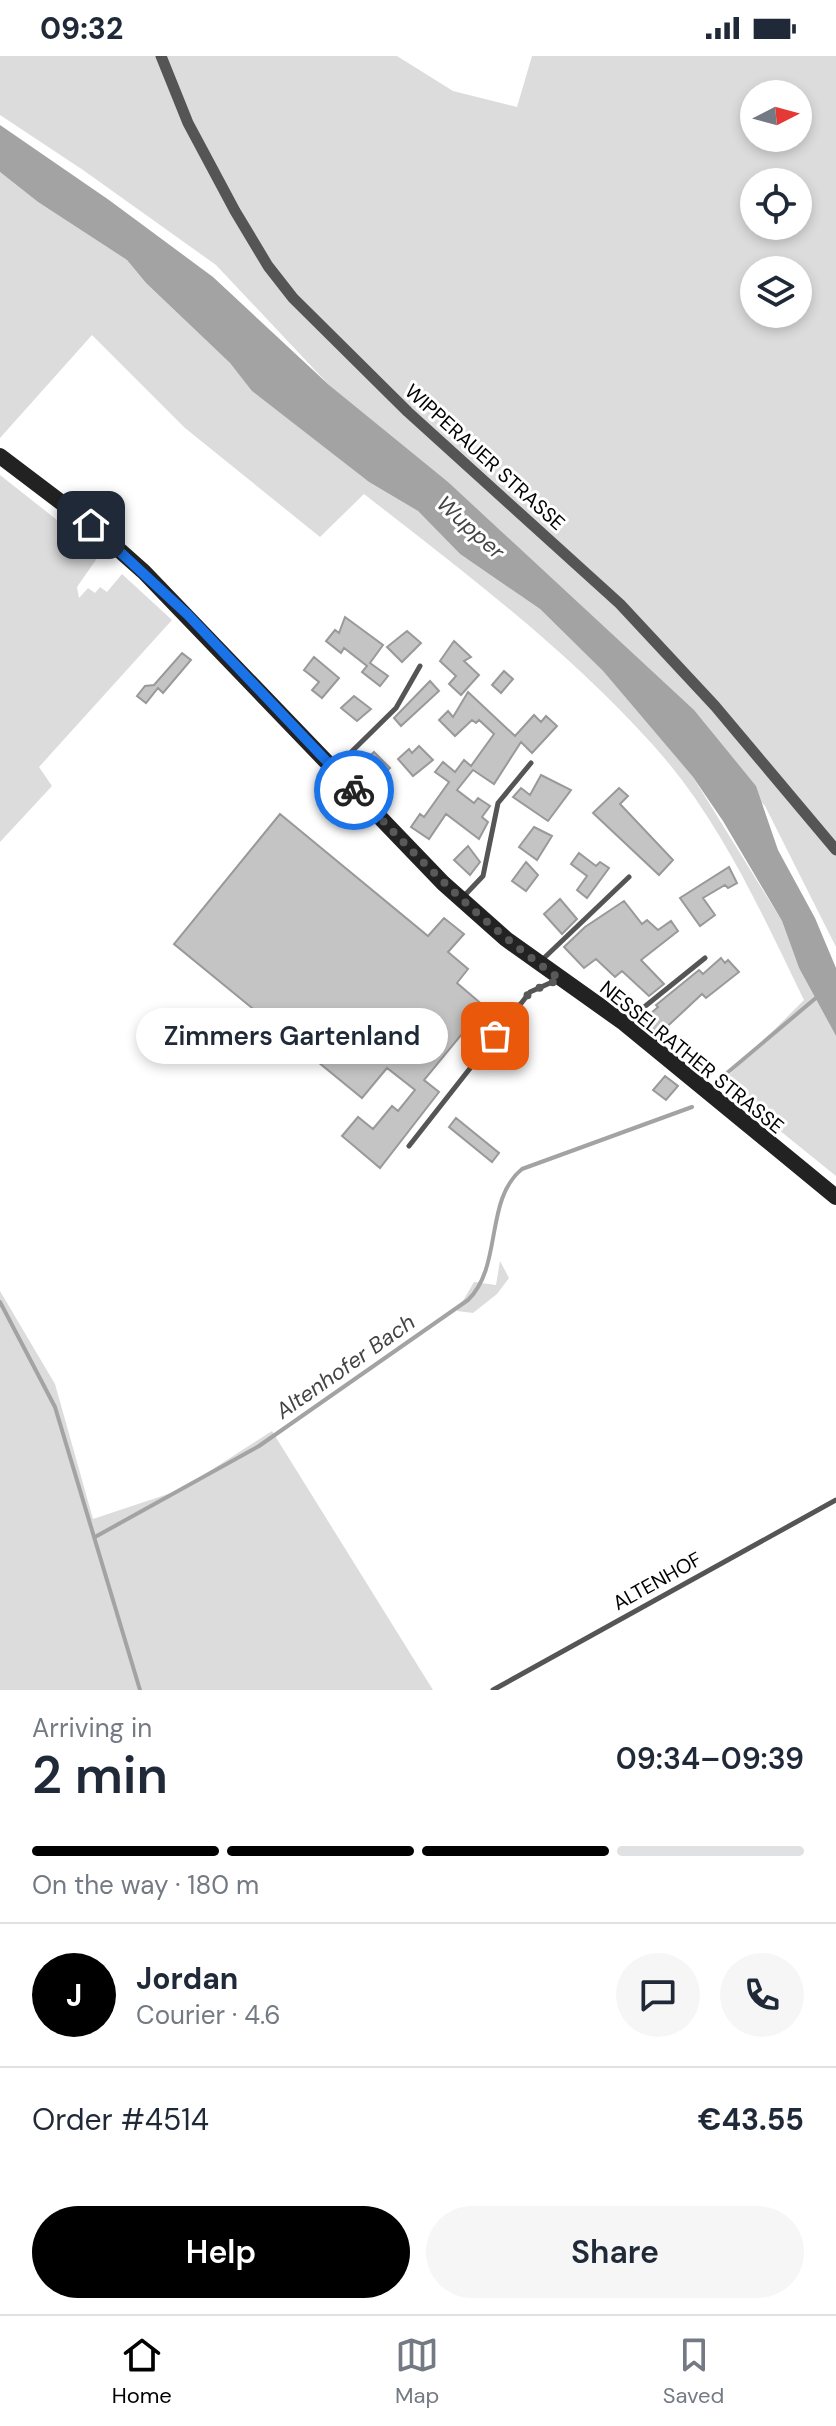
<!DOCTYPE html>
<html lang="en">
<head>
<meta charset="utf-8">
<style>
	body { margin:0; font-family:"DM Sans",sans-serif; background:#f6f6f7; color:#1f2937; height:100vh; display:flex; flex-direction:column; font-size:30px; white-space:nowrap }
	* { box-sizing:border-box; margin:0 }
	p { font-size:26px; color:#747a83 }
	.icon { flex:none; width:44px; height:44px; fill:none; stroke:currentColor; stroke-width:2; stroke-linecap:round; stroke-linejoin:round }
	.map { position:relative; height:1634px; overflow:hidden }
	.details { display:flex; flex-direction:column; background:#fff; flex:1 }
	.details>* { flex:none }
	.needle { width:52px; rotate:84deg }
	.fabs { position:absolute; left:740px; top:24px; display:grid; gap:16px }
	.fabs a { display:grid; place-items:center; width:72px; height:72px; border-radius:50%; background:#fff; box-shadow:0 4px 12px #0003; font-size:40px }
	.pin { position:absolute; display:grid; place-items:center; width:68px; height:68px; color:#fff; margin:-34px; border-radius:16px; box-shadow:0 4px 12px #0006 }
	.courier { position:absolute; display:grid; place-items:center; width:80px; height:80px; margin:-40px; border:6px solid #1a73e8; border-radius:50%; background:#fff; color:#222; box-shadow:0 2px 10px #0007 }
	.bubble { position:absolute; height:56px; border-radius:28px; background:#fff; box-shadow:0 4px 12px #0003; font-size:26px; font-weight:600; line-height:56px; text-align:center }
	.head em { font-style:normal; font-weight:600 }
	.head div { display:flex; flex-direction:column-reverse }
	.head { display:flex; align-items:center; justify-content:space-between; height:136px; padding:0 32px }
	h1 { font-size:52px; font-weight:600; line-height:60px }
	.bar { display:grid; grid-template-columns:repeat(4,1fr); gap:12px 8px; align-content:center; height:96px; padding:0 32px }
	.bar i { height:10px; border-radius:6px; background:#e0e1e3 }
	.bar .current { background:#000 }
	.bar p { grid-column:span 4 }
	.line { display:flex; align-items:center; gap:20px; padding:0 32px; border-top:2px solid #e0e1e3 }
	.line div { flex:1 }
	.round { display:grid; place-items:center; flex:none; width:84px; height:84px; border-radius:42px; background:#f6f6f7 }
	.primary-button { display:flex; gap:16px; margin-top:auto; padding:16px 32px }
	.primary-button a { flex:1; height:92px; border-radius:48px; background:#000; color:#fff; font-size:32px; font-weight:600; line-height:92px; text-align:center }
	.primary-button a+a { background:#f6f6f7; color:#1f2937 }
	.status { display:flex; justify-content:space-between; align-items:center; height:56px; padding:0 40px; background:#fff; direction:ltr }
	.status svg { height:22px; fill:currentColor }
	.tabs { display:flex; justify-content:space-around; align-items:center; height:112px; border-top:2px solid #e0e1e3; background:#fff; font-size:22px; color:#747a83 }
	.tabs a { display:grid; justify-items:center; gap:4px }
	.tabs .current { color:#000 }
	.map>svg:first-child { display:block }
	.green { fill:#dcdcdc; fill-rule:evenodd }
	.water { fill:#a3a3a3 }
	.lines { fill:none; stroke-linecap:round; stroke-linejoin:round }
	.stream { stroke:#a3a3a3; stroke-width:4 }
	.building { fill:#c4c4c4; stroke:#999; stroke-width:2 }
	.lane { stroke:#555; stroke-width:5 }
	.street { stroke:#555; stroke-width:11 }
	.secondary { stroke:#222; stroke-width:16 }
	.done { stroke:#595959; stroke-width:8; stroke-dasharray:0 14.4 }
	.route { stroke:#1a73e8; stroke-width:10 }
	.labels { text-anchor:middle; stroke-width:6; stroke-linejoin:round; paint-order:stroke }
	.street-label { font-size:20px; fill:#000; stroke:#fff }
	.water-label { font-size:22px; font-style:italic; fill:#444; stroke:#fff }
</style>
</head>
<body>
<div class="status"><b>09:32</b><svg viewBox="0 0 49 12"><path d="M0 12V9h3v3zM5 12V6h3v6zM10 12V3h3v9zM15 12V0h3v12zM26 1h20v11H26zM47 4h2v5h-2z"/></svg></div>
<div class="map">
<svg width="836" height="1634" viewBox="0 0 836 1634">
	<rect width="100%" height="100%" fill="#fff"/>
	<path class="green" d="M0,0H397L453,35L517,51L532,0H836V891L765,750L626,594L329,329L216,209L83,114L0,59ZM754,38H798V82H754ZM754,126H798V170H754ZM754,214H798V258H754Z
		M0,116L38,146L127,204L146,227L230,307L253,335L369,426L418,455L460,498L540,553L603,615L693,721L782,865L799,912L836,980V1120L721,1027L804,944C761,856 720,763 653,689C568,594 464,516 364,438L320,481L185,372L92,279L0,382Z
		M0,419L100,498L77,531L79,542L88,532L95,537L100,531L107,536L122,518L172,564L39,711L52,730L0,786Z
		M500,1205L509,1222L497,1238L473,1257L457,1255L474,1226L496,1229Z
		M0,1235L55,1328L93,1463L180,1434L272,1375L433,1634H0Z"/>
	<path class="water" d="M0,69L109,144L213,221L329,329L448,426L694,654L756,730L778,794L815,862L836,912V980L799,912L782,865L723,765L693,721L603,615L540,553L460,498L418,455L369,426L252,335L230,307L146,227L127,204L38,146L0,116Z"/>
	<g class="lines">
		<path class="stream" d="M727,1017L817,941
			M0,1246L55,1351L140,1634
			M95,1481L259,1390L468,1244C503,1210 484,1144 522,1113L692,1051"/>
	</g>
	<path class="building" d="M345,561L383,589L370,607L388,620L380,630L362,616L367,610L344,592L341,597L326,585L335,574L339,577Z
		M407,575L421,587L402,606L387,591Z
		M454,585L471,601L464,605L479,619L461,639L449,628L456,620L440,605Z
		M182,597L191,604L163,637L158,632L146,647L137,640L145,630L154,629Z
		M314,601L339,622L322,642L312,634L319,626L304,614Z
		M504,615L513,623L501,637L492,629Z
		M430,625L439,635L401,670L394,662Z
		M468,636L515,680L534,659L541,666L546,660L557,670L532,697L521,686L494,728L473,714L457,734L474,747L478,742L490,750L482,761L488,766L479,783L446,758L429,783L411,771L420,758L424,761L449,726L435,716L443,706L455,716L464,704L471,710L494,678L479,664L476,667L472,664L455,680L439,664L448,655L453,661Z
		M354,640L371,653L357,665L341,652Z
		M419,690L433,704L413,720L398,703L409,693L412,697Z
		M374,696L390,712L372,728L357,712Z
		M541,719L571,734L548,765L513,741L521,732L530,739Z
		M619,732L628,740L620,748L673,804L659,819L593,757Z
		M280,758L428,880L444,862L464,878L448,896L468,913L457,927L491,956L468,984L461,979L424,1024L439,1036L380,1112L342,1080L358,1061L373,1073L392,1050L398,1055L415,1034L387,1012L362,1042L174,888Z
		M534,771L552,780L537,804L519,791Z
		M468,790L480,806L470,819L454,804Z
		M579,797L596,810L600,806L609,812L587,842L577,834L587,820L571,808Z
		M526,806L538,819L526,835L512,825Z
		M729,811L737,827L728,832L725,829L703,842L715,859L700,870L680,842Z
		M560,843L577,863L562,878L544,858Z
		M624,845L642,868L647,864L658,874L671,865L678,875L641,904L664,928L649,940L622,915L615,921L596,903L584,912L564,891L585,871Z
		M721,902L725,907L728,904L739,916L706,942L702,938L657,980L647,972L655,964L650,958L658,951L656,949L699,914L703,918Z
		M665,1020L678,1030L666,1044L653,1034Z
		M456,1062L499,1097L492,1106L449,1071Z"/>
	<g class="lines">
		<path class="lane" d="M335,712L396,652L420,610
			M464,840L483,820L498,747L531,707
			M543,903L629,821
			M628,964L705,902
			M409,1090L530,936L559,923
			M493,1634L836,1444"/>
		<path class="street" d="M161,0L188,67L235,155L268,210L293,242L408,356L620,548L715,650L836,794"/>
		<path class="secondary" d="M0,400L91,469L144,516L443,827L506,883L624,967L836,1141"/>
	</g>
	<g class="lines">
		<path class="done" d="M354,734C418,803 483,869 560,923L530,936L495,980"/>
		<path class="route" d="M91,469L188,559L354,734"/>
	</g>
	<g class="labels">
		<g class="street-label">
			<text transform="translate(485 401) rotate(42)" y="7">WIPPERAUER STRASSE</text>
			<text transform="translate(692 1001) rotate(39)" y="7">NESSELRATHER STRASSE</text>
			<text transform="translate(657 1525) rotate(-29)" y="7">ALTENHOF</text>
		</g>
		<g class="water-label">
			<text transform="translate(471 471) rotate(42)" y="8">Wupper</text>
			<text transform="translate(345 1310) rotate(-35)" y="8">Altenhofer Bach</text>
		</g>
	</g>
</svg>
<div class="fabs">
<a><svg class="needle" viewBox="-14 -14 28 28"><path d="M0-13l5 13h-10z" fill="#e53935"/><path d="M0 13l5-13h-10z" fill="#747a83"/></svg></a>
<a><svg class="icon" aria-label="locate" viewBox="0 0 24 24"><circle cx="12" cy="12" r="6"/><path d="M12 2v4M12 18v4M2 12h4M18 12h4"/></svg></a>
<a><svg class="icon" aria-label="layers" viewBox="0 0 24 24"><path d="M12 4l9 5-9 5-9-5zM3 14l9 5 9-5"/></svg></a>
</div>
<div class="pin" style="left:495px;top:980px;background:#ea580c"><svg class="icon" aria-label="bag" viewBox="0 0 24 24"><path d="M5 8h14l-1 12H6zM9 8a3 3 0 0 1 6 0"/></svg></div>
<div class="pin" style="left:91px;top:469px;background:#1f2937"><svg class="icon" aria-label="home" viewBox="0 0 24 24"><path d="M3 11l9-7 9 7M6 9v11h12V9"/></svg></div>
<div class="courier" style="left:354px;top:734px"><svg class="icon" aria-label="bike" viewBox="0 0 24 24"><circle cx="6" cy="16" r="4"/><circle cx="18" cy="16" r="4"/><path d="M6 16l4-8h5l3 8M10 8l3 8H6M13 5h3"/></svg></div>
<div class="bubble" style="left:136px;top:952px;width:312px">Zimmers Gartenland</div>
</div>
<section class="details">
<div class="head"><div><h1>2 min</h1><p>Arriving in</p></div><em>09:34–09:39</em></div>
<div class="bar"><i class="current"></i><i class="current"></i><i class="current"></i><i></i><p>On the way · 180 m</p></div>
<div class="line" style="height:144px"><b class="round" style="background:#000;color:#fff">J</b><div><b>Jordan</b><p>Courier · 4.6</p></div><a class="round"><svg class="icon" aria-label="chat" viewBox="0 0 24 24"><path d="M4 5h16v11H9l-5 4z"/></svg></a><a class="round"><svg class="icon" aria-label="phone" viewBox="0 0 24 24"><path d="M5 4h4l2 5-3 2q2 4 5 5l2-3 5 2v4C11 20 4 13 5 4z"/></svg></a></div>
<div class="line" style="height:104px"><div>Order #4514</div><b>€43.55</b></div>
<div class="primary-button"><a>Help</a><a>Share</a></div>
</section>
<nav class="tabs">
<a class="current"><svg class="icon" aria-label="home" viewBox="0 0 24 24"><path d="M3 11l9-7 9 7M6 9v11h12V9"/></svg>Home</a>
<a><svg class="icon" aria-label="map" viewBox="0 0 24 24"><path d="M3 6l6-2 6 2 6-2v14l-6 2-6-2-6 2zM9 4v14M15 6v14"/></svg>Map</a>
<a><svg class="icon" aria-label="saved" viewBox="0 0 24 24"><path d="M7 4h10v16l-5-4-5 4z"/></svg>Saved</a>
</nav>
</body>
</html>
